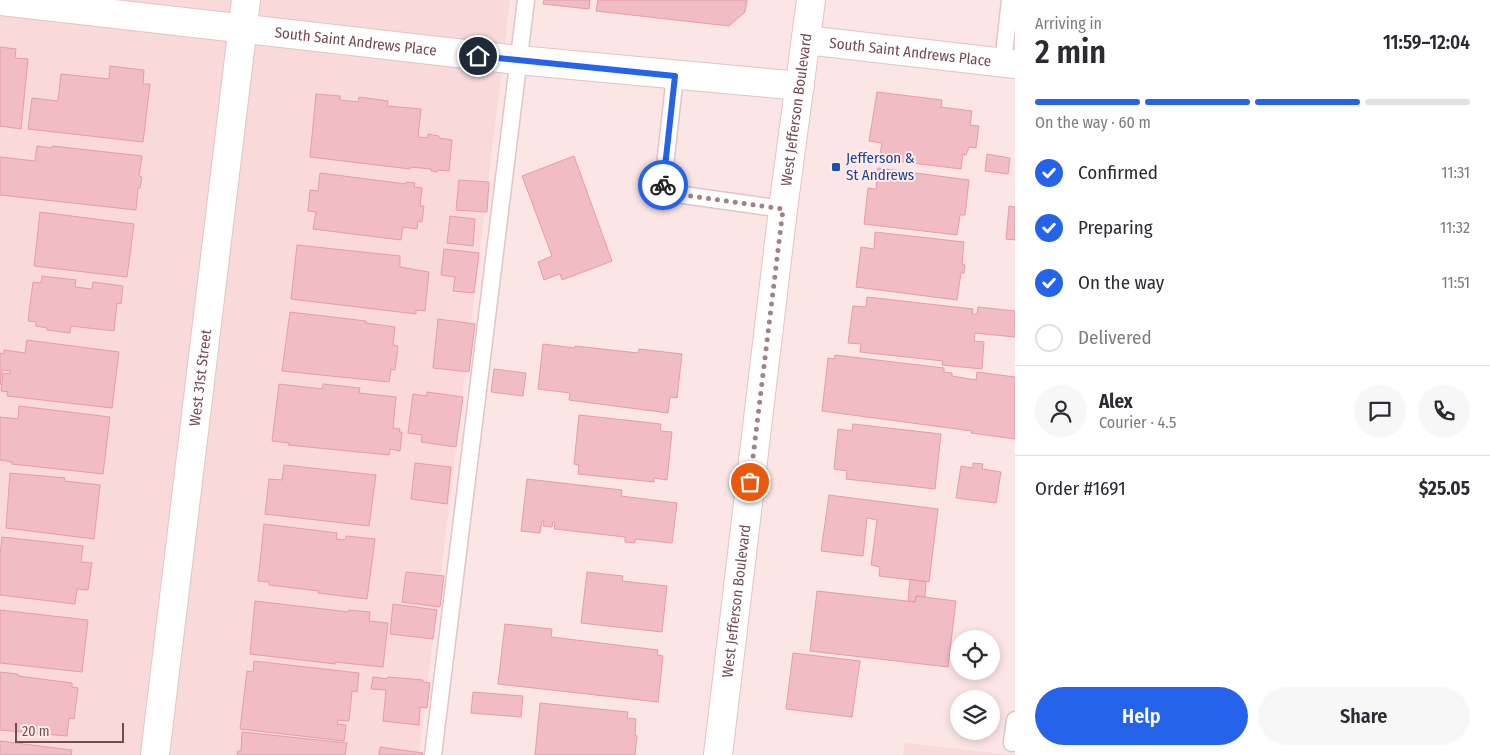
<!DOCTYPE html>
<html lang="en">
<head>
<meta charset="utf-8">
<style>
	body { margin:0; font-family:"Fira Sans Condensed",sans-serif; background:#f7f7f7; color:#2b2b33; height:100vh; display:flex; flex-direction:column; font-size:19px; white-space:nowrap }
	* { box-sizing:border-box; margin:0 }
	p { font-size:16px; color:#7c7c81 }
	.icon { flex:none; width:28px; height:28px; fill:none; stroke:currentColor; stroke-width:2; stroke-linecap:round; stroke-linejoin:round }
	.map { position:relative; flex:1; overflow:hidden }
	.details { display:flex; flex-direction:column; background:#fff; width:475px }
	.details>* { flex:none }
	.controls { position:absolute; left:950px; top:630px; display:grid; gap:10px }
	.controls a { display:grid; place-items:center; width:50px; height:50px; border-radius:50%; background:#fff; box-shadow:0 2px 8px #0003; font-size:25px }
	.scale { position:absolute; left:15px; bottom:12px; width:109px; box-sizing:border-box; padding-left:5px; border:2px solid #764a52; border-top:0; font-size:14px; line-height:18px; white-space:nowrap; color:#764a52; -webkit-text-stroke:4px #ffeceb; paint-order:stroke }
	.pin { position:absolute; display:grid; place-items:center; width:42px; height:42px; color:#fff; margin:-21px; border:2px solid #fff; border-radius:50%; box-shadow:0 1px 5px #0007 }
	.courier { position:absolute; display:grid; place-items:center; width:50px; height:50px; margin:-25px; border:4px solid #2563eb; border-radius:50%; background:#fff; color:#222; box-shadow:0 1px 6px #0007 }
	.head em { font-style:normal; font-weight:600 }
	.head div { display:flex; flex-direction:column-reverse }
	.head { display:flex; align-items:center; justify-content:space-between; height:85px; padding:0 20px }
	h1 { font-size:32px; font-weight:600; line-height:38px }
	.bar { display:grid; grid-template-columns:repeat(4,1fr); gap:8px 5px; align-content:center; height:60px; padding:0 20px }
	.bar i { height:6px; border-radius:4px; background:#e1e1e2 }
	.bar .current { background:#2563eb }
	.bar p { grid-column:span 4 }
	.line { display:flex; align-items:center; gap:12px; padding:0 20px; border-top:1px solid #e1e1e2 }
	.line div { flex:1 }
	.round { display:grid; place-items:center; flex:none; width:52px; height:52px; border-radius:26px; background:#f7f7f7 }
	ol { padding:0 20px; list-style:none }
	li { display:flex; align-items:center; gap:15px; height:55px }
	li p { margin-inline-start:auto }
	li .icon { padding:5px; border-radius:50%; background:#2563eb; color:#fff; stroke-width:4 }
	li:last-child { color:#7c7c81 }
	li i { width:28px; height:28px; border:2px solid #e1e1e2; border-radius:50% }
	.cta { display:flex; gap:10px; margin-top:auto; padding:10px 20px }
	.cta a { flex:1; height:58px; border-radius:30px; background:#2563eb; color:#fff; font-size:20px; font-weight:600; line-height:58px; text-align:center }
	.cta a+a { background:#f7f7f7; color:#2b2b33 }
	main { display:flex; flex:1; min-height:0 }
	.map>svg:first-child { display:block }
	.residential { fill:#f9d9d9 }
	.building { fill:#f2bcc5; stroke:#e59ca9 }
	.lines { fill:none; stroke-linecap:round; stroke-linejoin:round }
	.service-casing { stroke:#e3c3c5; stroke-width:19 }
	.minor-casing { stroke:#e3c3c5; stroke-width:30 }
	.secondary-casing { stroke:#e8c0c4; stroke-width:30 }
	.service { stroke:#fff; stroke-width:16 }
	.minor { stroke:#fff; stroke-width:28 }
	.secondary { stroke:#fff; stroke-width:28 }
	.done { stroke:#a58185; stroke-width:5; stroke-dasharray:0 9 }
	.route { stroke:#2563eb; stroke-width:6 }
	.transit-dot { fill:#1a4fb4; stroke:#ffeceb; stroke-width:2 }
	.labels { text-anchor:middle; stroke-width:4; stroke-linejoin:round; paint-order:stroke }
	.street-label { font-size:15px; fill:#764a52; stroke:#ffeceb }
	.transit-label { font-size:15px; fill:#164399; stroke:#ffeceb; text-anchor:start }
</style>
</head>
<body>
<main>
<div class="map">
<svg width="1015" height="755" viewBox="0 0 1015 755">
	<rect width="100%" height="100%" fill="#fce6e5"/>
	<path class="residential" d="M0,0H510L419,755H0Z
		M905,743L1013,755H903Z"/>
	<path class="building" d="M544,0H590L589,9L543,4Z
		M598,0H747L745,12L729,26L596,11Z
		M0,47L16,49L15,58L28,59L21,129L0,126Z
		M110,66L144,70L143,84H150L143,142L28,129L32,98L58,101L61,74L109,79Z
		M877,92L942,100L941,107L972,111L970,125L979,126L976,148L969,147L966,155L963,154L961,169L879,159L882,143L869,141Z
		M316,94L340,96V100L358,102L359,97L388,101L387,106L421,109L418,137L428,138V134L439,136V138L452,140L449,171L438,170L437,172L431,171V169L410,167V169L310,157Z
		M37,146L52,148V146L142,156L139,176L142,177L140,188H138L136,210L0,195V157L35,161Z
		M987,154L1010,158L1008,174L985,171Z
		M574,156L612,261L562,280L560,274L544,280L538,262L552,256L522,176Z
		M878,168L969,180L965,215H960L957,235L864,224L868,188L876,189Z
		M320,173L406,184V182L415,183L414,187L422,188L420,206H424L422,222L418,221L417,229L403,227L401,240L313,229L316,212L308,211L310,190L318,191Z
		M459,180L489,182L487,212L456,210Z
		M1009,206L1015,207V240L1006,239Z
		M40,212L134,224L127,277L34,266Z
		M450,216L475,219L473,246L447,243Z
		M875,232L964,242L962,264L965,265L964,273H961L957,300L856,287L861,247L874,249Z
		M297,245L400,256V267L429,272L425,311L416,310V314L291,299Z
		M444,249L479,253L474,293L453,291L455,277L441,275Z
		M42,276L76,280L75,287L92,289L93,282L123,286L121,304L117,303L114,331L71,326L70,333L47,330V328L36,326V322L28,321L33,282L41,283Z
		M867,297L973,309L972,314H977L978,307L1015,311V337L975,333L974,341L984,342L982,369L942,365L943,361L860,352L861,344L848,343L853,306L866,307Z
		M290,312L366,321V323L395,327L393,345L398,346L395,370L391,369L389,382L282,371Z
		M438,319L475,324L469,372L433,368Z
		M27,340L119,352L112,408L7,396L8,392L1,391L3,373L10,374V371L2,370L0,385V353L4,354V350L25,353Z
		M543,344L575,348V346L638,353L639,349L682,354L677,398L670,397L668,413L569,400L570,393L538,389Z
		M835,355L944,368V372L952,373V376L976,380L977,372L1015,377V439L971,433L972,431L822,411L828,358L834,359Z
		M494,369L526,373L523,396L491,392Z
		M279,384L322,389L323,384L360,388L359,393L396,397L393,428L400,429L399,432H402L400,451L390,449L389,455L288,445L289,443L272,441Z
		M427,392L463,397L456,447L421,442L422,435L408,433L413,394L427,396Z
		M19,406L110,417L103,474L12,464V462L0,460V417L18,419Z
		M579,415L661,424L660,431L672,432L667,480L654,478V482L578,474L579,465L574,464Z
		M853,424L941,434L935,489L846,479L847,471L834,469L838,429L852,431Z
		M415,463L451,467L447,504L411,499Z
		M973,463L983,464L982,469L1001,472L996,503L956,498L961,466L973,468Z
		M284,465L376,475L369,526L265,514L269,479L282,480Z
		M10,473L65,478L64,481L100,485L94,539L6,528Z
		M527,479L622,490L621,496L677,503L672,543L635,539V543L625,542V537L554,529L555,523L553,522L552,527L543,526L544,521H542L540,533L521,531Z
		M829,495L938,509L929,582L879,576L880,567L871,565L877,520L867,518L863,556L821,551Z
		M264,524L337,533L336,539L345,540L346,536L375,539L367,599L318,593L319,591L269,585V582L258,581Z
		M2,537L83,546L81,562L92,563L88,590L77,589L75,604L0,595V555Z
		M406,572L444,576L440,607L402,602Z
		M587,572L623,576L622,581L667,586L662,632L581,623Z
		M910,579L926,582L925,597L916,596L915,602L908,601Z
		M817,591L915,602L916,596L956,601L948,667L810,651Z
		M255,601L349,612V610L370,612L369,621L388,623L383,667L335,662V664L250,654Z
		M393,604L437,610L433,639L390,634Z
		M0,610L88,620L82,672L0,663Z
		M505,624L552,629L551,637L658,650L657,655L663,656L658,702L498,684Z
		M793,653L860,661L852,717L786,709Z
		M254,661L359,673L357,692L352,691L349,721L338,720L337,724L346,725L344,741L240,729L247,671L253,672Z
		M0,672L18,674V676L72,683V687L78,688L74,719L69,718L67,736L0,730Z
		M373,677L387,679L388,677L423,680V682L430,683L427,708L420,707L419,725L383,721L386,690L371,689Z
		M473,692L523,696L521,717L471,713Z
		M540,703L628,712L627,718L636,719L635,735L637,736L635,755H535Z
		M242,732L347,743L345,755H237L238,751H241Z
		M0,741L72,750L71,755H0Z
		M380,747L423,753L422,755H379Z"/>
	<g class="lines">
		<defs>
			<path id="service" d="M1003,63L1010,0
				M675,76L662,192L783,209
				M1012,743L1015,720
				M433,755L526,0"/>
			<g id="minor">
				<path id="s1" d="M0,1L518,60L800,86"/>
				<path id="s2" d="M806,40L1015,64"/>
				<path id="s3" d="M155,755L246,0"/>
			</g>
			<g id="secondary">
				<path id="s4" d="M718,755L783,209L811,0"/>
			</g>
		</defs>
		<use href="#service" class="service-casing"/>
		<use href="#minor" class="minor-casing"/>
		<use href="#secondary" class="secondary-casing"/>
		<use href="#service" class="service"/>
		<use href="#minor" class="minor"/>
		<use href="#secondary" class="secondary"/>
	</g>
	<g class="lines">
		<path class="done" d="M663,185L662,192L783,209L750,482"/>
		<path class="route" d="M478,56L675,76L663,185"/>
	</g>
	<rect class="transit-dot" x="831" y="162" width="10" height="10" rx="2.5"/>
	<g class="labels">
		<g class="street-label">
			<text dy="5" stroke="none"><textPath href="#s1" startOffset="358">South Saint Andrews Place</textPath></text>
			<text dy="5" stroke="none"><textPath href="#s2" startOffset="105">South Saint Andrews Place</textPath></text>
			<text dy="5" stroke="none"><textPath href="#s4" startOffset="650">West Jefferson Boulevard</textPath></text>
			<text dy="5" stroke="none"><textPath href="#s3" startOffset="380">West 31st Street</textPath></text>
			<text dy="5" stroke="none"><textPath href="#s4" startOffset="155">West Jefferson Boulevard</textPath></text>
		</g>
		<g class="transit-label">
			<text x="846" y="163">Jefferson &amp;<tspan x="846" dy="17">St Andrews</tspan></text>
		</g>
	</g>
</svg>
<div class="controls">
<a><svg class="icon" aria-label="locate" viewBox="0 0 24 24"><circle cx="12" cy="12" r="6"/><path d="M12 2v4M12 18v4M2 12h4M18 12h4"/></svg></a>
<a><svg class="icon" aria-label="layers" viewBox="0 0 24 24"><path d="M12 4l9 5-9 5-9-5zM3 14l9 5 9-5"/></svg></a>
</div>
<div class="scale">20 m</div>
<div class="pin" style="left:750px;top:482px;background:#ea580c"><svg class="icon" aria-label="bag" viewBox="0 0 24 24"><path d="M5 8h14l-1 12H6zM9 8a3 3 0 0 1 6 0"/></svg></div>
<div class="pin" style="left:478px;top:56px;background:#1f2937"><svg class="icon" aria-label="home" viewBox="0 0 24 24"><path d="M3 11l9-7 9 7M6 9v11h12V9"/></svg></div>
<div class="courier" style="left:663px;top:185px"><svg class="icon" aria-label="bike" viewBox="0 0 24 24"><circle cx="6" cy="16" r="4"/><circle cx="18" cy="16" r="4"/><path d="M6 16l4-8h5l3 8M10 8l3 8H6M13 5h3"/></svg></div>
</div>
<section class="details">
<div class="head"><div><h1>2 min</h1><p>Arriving in</p></div><em>11:59–12:04</em></div>
<div class="bar"><i class="current"></i><i class="current"></i><i class="current"></i><i></i><p>On the way · 60 m</p></div>
<ol>
<li><svg class="icon" aria-label="check" viewBox="0 0 24 24"><path d="M5 12l5 5 9-10"/></svg>Confirmed<p>11:31</p></li>
<li><svg class="icon" aria-label="check" viewBox="0 0 24 24"><path d="M5 12l5 5 9-10"/></svg>Preparing<p>11:32</p></li>
<li><svg class="icon" aria-label="check" viewBox="0 0 24 24"><path d="M5 12l5 5 9-10"/></svg>On the way<p>11:51</p></li>
<li><i></i>Delivered</li>
</ol>
<div class="line" style="height:90px"><a class="round"><svg class="icon" aria-label="person" viewBox="0 0 24 24"><circle cx="12" cy="8" r="4"/><path d="M4 21q1-7 8-7t8 7"/></svg></a><div><b>Alex</b><p>Courier · 4.5</p></div><a class="round"><svg class="icon" aria-label="chat" viewBox="0 0 24 24"><path d="M4 5h16v11H9l-5 4z"/></svg></a><a class="round"><svg class="icon" aria-label="phone" viewBox="0 0 24 24"><path d="M5 4h4l2 5-3 2q2 4 5 5l2-3 5 2v4C11 20 4 13 5 4z"/></svg></a></div>
<div class="line" style="height:65px"><div>Order #1691</div><b>$25.05</b></div>
<div class="cta"><a>Help</a><a>Share</a></div>
</section>
</main>
</body>
</html>
